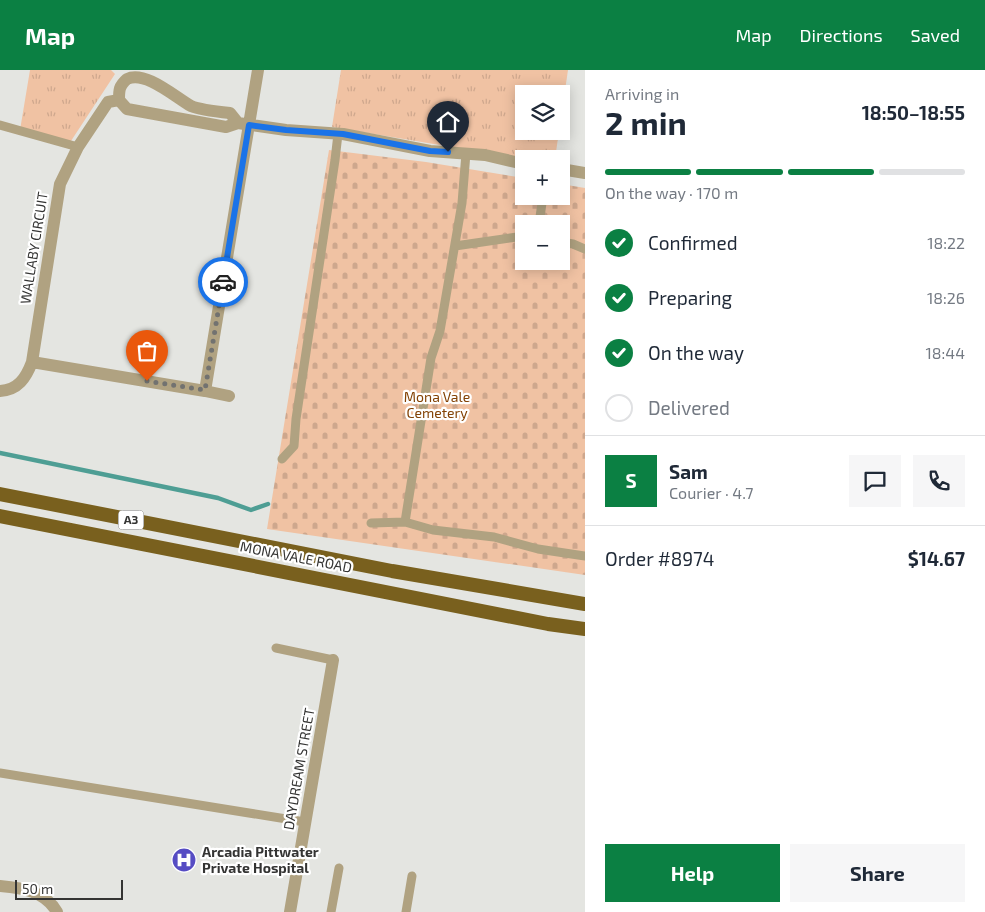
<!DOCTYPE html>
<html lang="en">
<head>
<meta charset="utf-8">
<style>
	body { margin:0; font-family:"Exo 2",sans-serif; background:#f6f6f7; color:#1f2937; height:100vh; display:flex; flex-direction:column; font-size:19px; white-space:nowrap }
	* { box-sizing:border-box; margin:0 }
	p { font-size:16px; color:#747a83 }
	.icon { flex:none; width:28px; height:28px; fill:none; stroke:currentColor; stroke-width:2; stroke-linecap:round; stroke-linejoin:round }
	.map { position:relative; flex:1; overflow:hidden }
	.drawer { display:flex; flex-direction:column; background:#fff; width:400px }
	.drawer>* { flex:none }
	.fabs { position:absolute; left:515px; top:15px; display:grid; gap:10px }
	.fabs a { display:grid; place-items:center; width:55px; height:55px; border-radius:0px; background:#fff; box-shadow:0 2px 12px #0003; font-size:25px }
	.scale { position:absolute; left:15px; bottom:12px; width:108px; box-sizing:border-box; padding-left:5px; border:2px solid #343433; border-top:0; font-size:14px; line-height:18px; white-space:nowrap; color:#343433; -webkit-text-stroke:4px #fff; paint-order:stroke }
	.pin { position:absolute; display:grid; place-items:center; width:42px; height:42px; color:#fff; margin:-51px -21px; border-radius:50% 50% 50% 0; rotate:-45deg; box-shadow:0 0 5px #0007 }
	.pin .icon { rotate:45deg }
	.courier { position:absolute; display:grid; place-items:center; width:50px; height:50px; margin:-25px; border:4px solid #1a73e8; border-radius:50%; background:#fff; color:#222; box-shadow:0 1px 6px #0007 }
	.summary em { font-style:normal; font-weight:700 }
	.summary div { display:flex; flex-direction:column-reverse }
	.summary { display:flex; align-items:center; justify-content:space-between; height:85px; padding:0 20px }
	h1 { font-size:32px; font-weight:700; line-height:38px }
	.bar { display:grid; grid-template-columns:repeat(4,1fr); gap:8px 5px; align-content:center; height:60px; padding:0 20px }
	.bar i { height:6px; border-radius:4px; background:#e0e1e3 }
	.bar .on { background:#0b8043 }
	.bar p { grid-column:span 4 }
	.line { display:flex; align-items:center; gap:12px; padding:0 20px; border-top:1px solid #e0e1e3 }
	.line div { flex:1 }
	.round { display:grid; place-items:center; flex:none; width:52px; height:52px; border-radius:0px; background:#f6f6f7 }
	ol { padding:0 20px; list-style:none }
	li { display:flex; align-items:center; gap:15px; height:55px }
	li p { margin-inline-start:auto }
	li .icon { padding:5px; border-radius:50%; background:#0b8043; color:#fff; stroke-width:4 }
	li:last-child { color:#747a83 }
	li i { width:28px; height:28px; border:2px solid #e0e1e3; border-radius:50% }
	.button { display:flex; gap:10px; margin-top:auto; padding:10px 20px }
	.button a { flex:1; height:58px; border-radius:0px; background:#0b8043; color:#fff; font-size:20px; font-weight:700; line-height:58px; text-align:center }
	.button a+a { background:#f6f6f7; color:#1f2937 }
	header { display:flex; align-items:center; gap:30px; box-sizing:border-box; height:70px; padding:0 25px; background:#0b8043; color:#fff }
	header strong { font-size:24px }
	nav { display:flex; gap:28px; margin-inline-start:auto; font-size:18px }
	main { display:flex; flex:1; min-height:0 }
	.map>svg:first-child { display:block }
	.cemetery { fill:url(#cemetery-stones); fill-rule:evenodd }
	.park { fill:url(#park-tufts) }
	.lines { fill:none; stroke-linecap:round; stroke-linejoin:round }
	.stream { stroke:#4e9e94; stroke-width:4.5 }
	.service { stroke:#b0a281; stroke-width:9 }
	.minor { stroke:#b0a281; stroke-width:12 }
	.trunk { stroke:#79601e; stroke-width:14 }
	.done { stroke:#727270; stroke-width:5; stroke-dasharray:0 9 }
	.route { stroke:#1a73e8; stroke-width:6 }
	.labels { text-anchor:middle; stroke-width:4.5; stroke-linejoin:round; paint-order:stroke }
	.shield { fill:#fff; stroke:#717170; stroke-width:1 }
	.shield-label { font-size:12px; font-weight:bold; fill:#343433 }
	.street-label { font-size:14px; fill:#343433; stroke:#fff }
	.park-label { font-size:14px; fill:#834205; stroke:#fff }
	.poi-label { font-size:14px; font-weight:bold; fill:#343433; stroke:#fff; text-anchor:start }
</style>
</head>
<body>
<header>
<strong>Map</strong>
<nav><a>Map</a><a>Directions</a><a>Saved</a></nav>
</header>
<main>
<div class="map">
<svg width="585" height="842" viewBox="0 0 585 842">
	<defs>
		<pattern id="cemetery-stones" width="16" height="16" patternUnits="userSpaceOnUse" patternTransform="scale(1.25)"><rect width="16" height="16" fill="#f0c2a3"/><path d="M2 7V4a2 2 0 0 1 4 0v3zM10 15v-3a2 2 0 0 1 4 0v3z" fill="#cea78d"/></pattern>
		<pattern id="park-tufts" width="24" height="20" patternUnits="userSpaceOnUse" patternTransform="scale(1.25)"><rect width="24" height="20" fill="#f0c2a3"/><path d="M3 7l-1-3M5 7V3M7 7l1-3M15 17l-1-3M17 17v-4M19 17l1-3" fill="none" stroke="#cea78d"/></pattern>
	</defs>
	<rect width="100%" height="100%" fill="#e4e5e1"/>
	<path class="cemetery" d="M329,80L426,92L524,108V126H561V114L585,118V505L267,459ZM524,154H561V191H524Z"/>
	<path class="park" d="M30,0H111L115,4L69,74L20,60Z
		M341,0H568L561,48V24H524V61H559L555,89H524L332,57Z"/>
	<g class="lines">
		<path class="stream" d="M0,383L218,428L251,440L268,434"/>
		<path class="service" d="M0,55L78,77
			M539,154L543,126
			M561,172L573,174L585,179
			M455,176L524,166
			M282,389L294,376L296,349L335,90L338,64
			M405,452L431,288L440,261L462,133L466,83
			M371,453L405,452L433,460L494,467L538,479L585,486
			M276,578L333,590
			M0,703L305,752
			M331,842L339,798
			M406,842L412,806"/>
		<path class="minor" d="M119,30L127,39L226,57L238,53L286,60L343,64L430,81L485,85L524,94
			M119,30C119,20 119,16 127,9C145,0 175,27 191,36C200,40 220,42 230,43L238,53
			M561,99L585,103
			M32,292L205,321L229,326
			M0,321C18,320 26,308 32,292L60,114L78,77L108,32L119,30
			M205,321L258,0
			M0,816C23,818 45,821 57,842
			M290,842L333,590"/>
		<path class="trunk" d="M0,424L392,501L585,534
			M0,446L548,554L585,559"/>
	</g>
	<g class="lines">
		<path class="done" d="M147,311L205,320L223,212"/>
		<path class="route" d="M223,212L249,55L286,60L343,64L430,81L448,82"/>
	</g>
	<defs>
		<symbol id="hospital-disc" viewBox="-11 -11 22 22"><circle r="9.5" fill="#564cc3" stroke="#fff"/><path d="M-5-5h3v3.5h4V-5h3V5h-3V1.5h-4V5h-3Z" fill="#fff"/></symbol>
	</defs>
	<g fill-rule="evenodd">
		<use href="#hospital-disc" x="170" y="776" width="28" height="28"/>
	</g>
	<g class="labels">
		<rect class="shield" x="118.5" y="440.5" width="25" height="19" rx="4"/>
		<g class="shield-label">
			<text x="131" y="454">A3</text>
		</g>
		<g class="street-label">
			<text transform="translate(34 178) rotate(-81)" y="5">WALLABY CIRCUIT</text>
			<text transform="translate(296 487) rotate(11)" y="5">MONA VALE ROAD</text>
			<text transform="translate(299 699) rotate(-80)" y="5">DAYDREAM STREET</text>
		</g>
		<g class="park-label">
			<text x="437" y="332">Mona Vale<tspan x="437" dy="16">Cemetery</tspan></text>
		</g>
		<g class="poi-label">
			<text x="202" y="787">Arcadia Pittwater<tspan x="202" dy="16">Private Hospital</tspan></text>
		</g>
	</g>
</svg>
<div class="fabs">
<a><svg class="icon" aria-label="layers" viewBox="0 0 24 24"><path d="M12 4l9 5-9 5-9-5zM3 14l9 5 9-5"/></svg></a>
<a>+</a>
<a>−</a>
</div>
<div class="scale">50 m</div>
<div class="pin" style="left:147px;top:311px;background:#ea580c"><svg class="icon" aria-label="bag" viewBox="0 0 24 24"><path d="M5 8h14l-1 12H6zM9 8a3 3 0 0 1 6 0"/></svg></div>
<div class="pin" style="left:448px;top:82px;background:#1f2937"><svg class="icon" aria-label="home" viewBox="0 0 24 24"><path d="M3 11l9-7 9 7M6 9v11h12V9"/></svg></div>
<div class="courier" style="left:223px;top:212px"><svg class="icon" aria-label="car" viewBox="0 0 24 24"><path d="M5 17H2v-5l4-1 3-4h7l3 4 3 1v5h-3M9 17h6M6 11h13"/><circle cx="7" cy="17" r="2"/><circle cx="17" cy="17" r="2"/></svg></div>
</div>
<section class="drawer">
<div class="summary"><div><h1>2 min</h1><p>Arriving in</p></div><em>18:50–18:55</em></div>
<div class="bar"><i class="on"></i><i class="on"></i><i class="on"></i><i></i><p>On the way · 170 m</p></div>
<ol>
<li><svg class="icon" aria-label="check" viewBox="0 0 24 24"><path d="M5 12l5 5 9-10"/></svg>Confirmed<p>18:22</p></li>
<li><svg class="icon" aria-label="check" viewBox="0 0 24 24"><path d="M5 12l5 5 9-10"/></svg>Preparing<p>18:26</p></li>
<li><svg class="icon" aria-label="check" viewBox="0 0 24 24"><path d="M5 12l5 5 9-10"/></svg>On the way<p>18:44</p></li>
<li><i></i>Delivered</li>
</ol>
<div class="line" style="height:90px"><b class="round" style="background:#0b8043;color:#fff">S</b><div><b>Sam</b><p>Courier · 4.7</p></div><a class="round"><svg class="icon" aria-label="chat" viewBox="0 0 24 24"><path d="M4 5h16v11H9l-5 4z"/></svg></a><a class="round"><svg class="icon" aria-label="phone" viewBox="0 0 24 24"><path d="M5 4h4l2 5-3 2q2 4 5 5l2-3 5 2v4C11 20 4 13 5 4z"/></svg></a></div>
<div class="line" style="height:65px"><div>Order #8974</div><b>$14.67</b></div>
<div class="button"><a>Help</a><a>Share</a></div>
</section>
</main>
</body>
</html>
